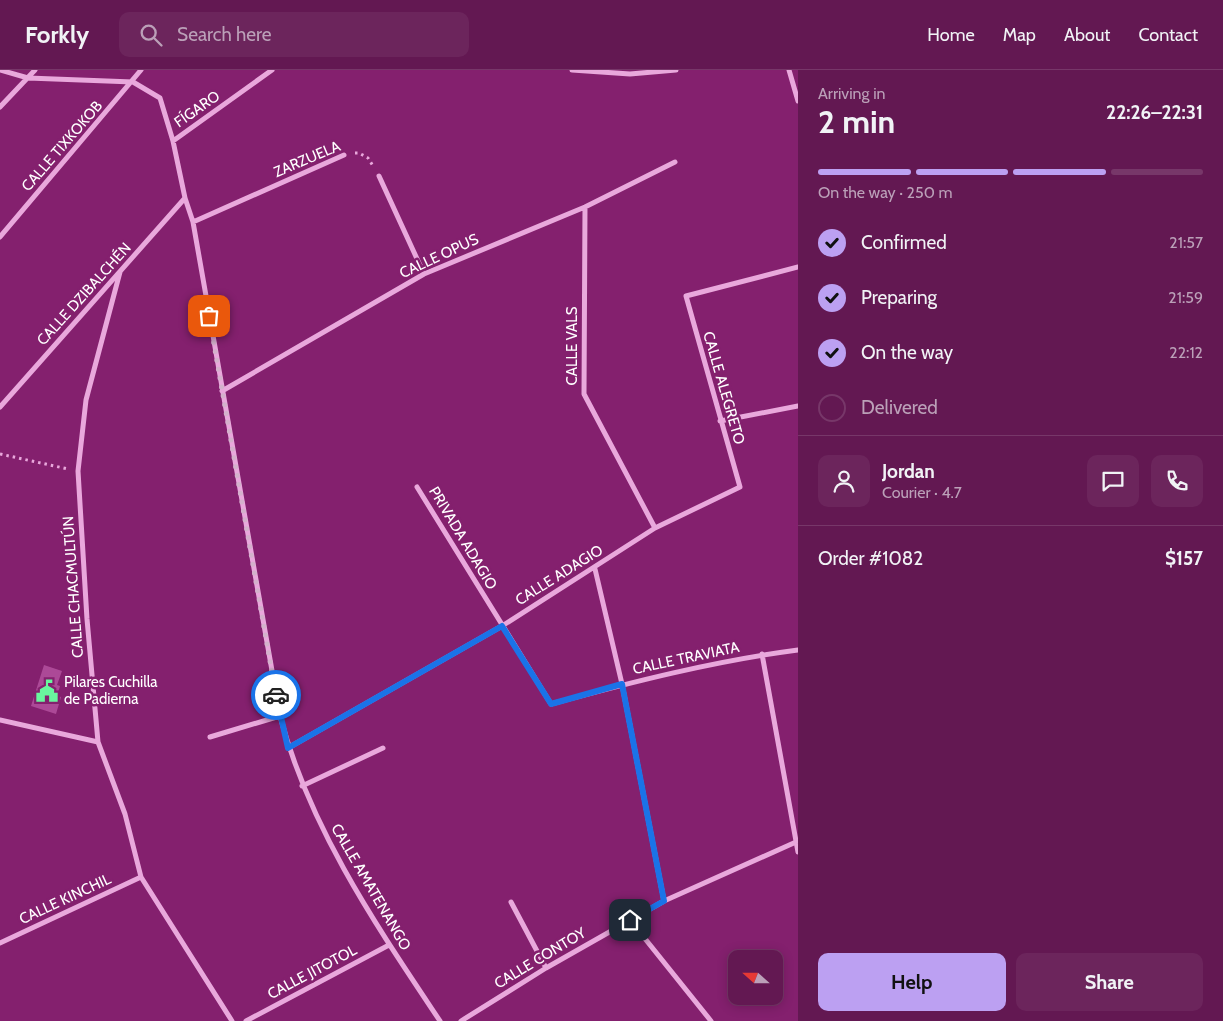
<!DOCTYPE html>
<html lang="en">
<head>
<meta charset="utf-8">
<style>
	body { margin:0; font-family:Cabin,sans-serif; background:#6c255c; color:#f1f3f6; height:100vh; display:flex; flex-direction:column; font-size:19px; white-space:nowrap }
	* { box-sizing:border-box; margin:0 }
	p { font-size:16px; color:#bba0b8 }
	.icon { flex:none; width:28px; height:28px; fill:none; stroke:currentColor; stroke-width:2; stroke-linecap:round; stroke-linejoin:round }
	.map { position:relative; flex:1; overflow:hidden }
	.sheet { display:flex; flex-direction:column; background:#631852; width:425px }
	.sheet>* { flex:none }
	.needle { width:32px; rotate:291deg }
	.fabs { position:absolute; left:728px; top:880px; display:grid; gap:10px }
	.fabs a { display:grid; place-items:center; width:55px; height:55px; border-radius:10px; background:#631852; box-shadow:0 2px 12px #0003,0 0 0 1px #773769; font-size:25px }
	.pin { position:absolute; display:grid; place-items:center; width:42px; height:42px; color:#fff; margin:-21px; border-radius:10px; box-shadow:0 2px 8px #0006 }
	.courier { position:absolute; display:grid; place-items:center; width:50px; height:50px; margin:-25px; border:4px solid #1a73e8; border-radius:50%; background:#fff; color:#222; box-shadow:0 1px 6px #0007 }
	.overview em { font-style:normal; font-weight:700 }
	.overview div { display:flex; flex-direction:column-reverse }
	.overview { display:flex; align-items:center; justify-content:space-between; height:85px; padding:0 20px }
	h1 { font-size:32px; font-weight:700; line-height:38px }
	.bar { display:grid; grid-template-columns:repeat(4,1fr); gap:8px 5px; align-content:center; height:60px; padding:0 20px }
	.bar i { height:6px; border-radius:4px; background:#773769 }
	.bar .selected { background:#bca0f2 }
	.bar p { grid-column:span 4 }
	.line { display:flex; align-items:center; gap:12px; padding:0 20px; border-top:1px solid #773769 }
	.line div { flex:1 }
	.round { display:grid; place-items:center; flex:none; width:52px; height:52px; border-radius:10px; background:#6c255c }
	ol { padding:0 20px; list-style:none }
	li { display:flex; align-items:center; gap:15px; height:55px }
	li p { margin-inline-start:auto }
	li .icon { padding:5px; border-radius:50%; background:#bca0f2; color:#111; stroke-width:4 }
	li:last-child { color:#bba0b8 }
	li i { width:28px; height:28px; border:2px solid #773769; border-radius:50% }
	.cta { display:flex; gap:10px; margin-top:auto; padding:10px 20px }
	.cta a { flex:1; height:58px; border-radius:10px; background:#bca0f2; color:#111; font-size:20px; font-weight:700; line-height:58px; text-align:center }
	.cta a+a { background:#6c255c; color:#f1f3f6 }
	header { display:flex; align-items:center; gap:30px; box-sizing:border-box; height:70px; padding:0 25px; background:#631852; border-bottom:1px solid #773769 }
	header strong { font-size:24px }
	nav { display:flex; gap:28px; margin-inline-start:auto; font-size:18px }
	.search { width:350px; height:45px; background:#6c255c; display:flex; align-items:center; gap:12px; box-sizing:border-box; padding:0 18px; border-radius:10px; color:#bba0b8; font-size:19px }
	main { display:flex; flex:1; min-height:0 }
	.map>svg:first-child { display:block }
	.building { fill:#ac4997 }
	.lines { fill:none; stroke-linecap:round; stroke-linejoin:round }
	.path { stroke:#e9a8dc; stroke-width:3; stroke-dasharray:2.5 4; stroke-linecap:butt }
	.street { stroke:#e9a8dc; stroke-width:5 }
	.done { stroke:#d4b1cc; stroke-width:5; stroke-dasharray:0 9 }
	.route { stroke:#1a73e8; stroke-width:6 }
	.labels { text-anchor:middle; stroke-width:5; stroke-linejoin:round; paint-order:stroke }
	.street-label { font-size:15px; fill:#fff; stroke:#84206e }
	.poi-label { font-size:15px; fill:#fff; stroke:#84206e; text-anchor:start }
</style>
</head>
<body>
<header>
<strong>Forkly</strong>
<div class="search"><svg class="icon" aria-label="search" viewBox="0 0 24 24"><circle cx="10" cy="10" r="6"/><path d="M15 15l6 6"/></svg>Search here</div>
<nav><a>Home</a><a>Map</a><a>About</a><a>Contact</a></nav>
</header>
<main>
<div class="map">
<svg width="798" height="951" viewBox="0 0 798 951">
	<rect width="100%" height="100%" fill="#84206e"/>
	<path class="building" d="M44,595L62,601L57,615L60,616L57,626L61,627L56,644L31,636Z"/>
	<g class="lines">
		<path class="path" d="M355,83H359L368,88L373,96
			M0,384L68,399"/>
		<path class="street" d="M0,0L28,8L133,12L160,28L173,71L272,0
			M572,0L630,4L676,0
			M789,0L798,31
			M0,37L35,0
			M173,71L185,128L193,152L280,646C310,759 376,855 440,951
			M379,106L424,204
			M585,137L584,324L655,458
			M193,152L344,85
			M0,167L141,0
			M120,202L86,330L78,401L87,549L98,672L125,744L141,807L232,951
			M222,321L424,204L585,137L675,92
			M0,337L185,128
			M720,351L798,336
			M417,417L551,634C632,612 714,591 798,580
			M595,499L622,614L664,831
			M762,584L798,782
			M0,650L98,672
			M210,667L280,646
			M288,678L502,556L655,458L740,417L686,226L798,197
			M302,716L383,678
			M511,832L546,898
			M630,850L711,951
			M0,873L141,807
			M246,951L389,875
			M461,951L546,898L664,831L796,772"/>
	</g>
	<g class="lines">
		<path class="done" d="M209,246L276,625"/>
		<path class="route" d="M276,625L288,678L502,556L551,634L622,614L664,831L630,850"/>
	</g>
	<defs>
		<symbol id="civic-bare" viewBox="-9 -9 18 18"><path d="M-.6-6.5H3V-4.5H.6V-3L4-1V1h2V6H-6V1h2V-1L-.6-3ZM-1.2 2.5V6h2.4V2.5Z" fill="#69f69e" stroke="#84206e" stroke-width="2.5" paint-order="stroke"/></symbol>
	</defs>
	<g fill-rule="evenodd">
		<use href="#civic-bare" x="31" y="605" width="32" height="32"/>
	</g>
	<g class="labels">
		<g class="street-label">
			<text transform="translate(197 39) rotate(-35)" y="5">FÍGARO</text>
			<text transform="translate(62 76) rotate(-49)" y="5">CALLE TIXKOKOB</text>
			<text transform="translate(307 89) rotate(-23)" y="5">ZARZUELA</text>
			<text transform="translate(439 186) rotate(-25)" y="5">CALLE OPUS</text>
			<text transform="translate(84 224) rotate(-48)" y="5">CALLE DZIBALCHÉN</text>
			<text transform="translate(572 276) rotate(-90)" y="5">CALLE VALS</text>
			<text transform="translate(724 318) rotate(74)" y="5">CALLE ALEGRETO</text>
			<text transform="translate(463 468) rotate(59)" y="5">PRIVADA ADAGIO</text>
			<text transform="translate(559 505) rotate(-32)" y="5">CALLE ADAGIO</text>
			<text transform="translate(73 517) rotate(-94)" y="5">CALLE CHACMULTÚN</text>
			<text transform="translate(686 588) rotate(-12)" y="5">CALLE TRAVIATA</text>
			<text transform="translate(371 817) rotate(60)" y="5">CALLE AMATENANGO</text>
			<text transform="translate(65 829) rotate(-25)" y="5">CALLE KINCHIL</text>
			<text transform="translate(540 888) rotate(-31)" y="5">CALLE CONTOY</text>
			<text transform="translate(312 902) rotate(-28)" y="5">CALLE JITOTOL</text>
		</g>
		<g class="poi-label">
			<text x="64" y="617">Pilares Cuchilla<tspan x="64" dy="17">de Padierna</tspan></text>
		</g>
	</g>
</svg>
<div class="fabs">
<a><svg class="needle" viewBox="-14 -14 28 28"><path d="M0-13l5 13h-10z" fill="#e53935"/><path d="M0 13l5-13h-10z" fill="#bba0b8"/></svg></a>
</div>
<div class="pin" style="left:209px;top:246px;background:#ea580c"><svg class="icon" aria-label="bag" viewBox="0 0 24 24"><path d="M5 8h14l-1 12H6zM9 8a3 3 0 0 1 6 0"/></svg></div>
<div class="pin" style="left:630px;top:850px;background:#1f2937"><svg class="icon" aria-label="home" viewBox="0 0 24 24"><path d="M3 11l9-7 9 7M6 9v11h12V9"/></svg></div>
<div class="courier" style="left:276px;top:625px"><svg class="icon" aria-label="car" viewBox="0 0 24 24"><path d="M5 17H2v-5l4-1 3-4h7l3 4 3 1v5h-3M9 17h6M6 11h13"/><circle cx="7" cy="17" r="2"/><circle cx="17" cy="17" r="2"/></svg></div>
</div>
<section class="sheet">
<div class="overview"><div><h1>2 min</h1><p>Arriving in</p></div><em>22:26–22:31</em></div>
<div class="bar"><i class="selected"></i><i class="selected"></i><i class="selected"></i><i></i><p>On the way · 250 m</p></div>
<ol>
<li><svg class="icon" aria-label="check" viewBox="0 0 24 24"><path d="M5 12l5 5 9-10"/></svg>Confirmed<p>21:57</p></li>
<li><svg class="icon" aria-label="check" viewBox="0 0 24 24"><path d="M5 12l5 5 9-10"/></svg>Preparing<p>21:59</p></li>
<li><svg class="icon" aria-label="check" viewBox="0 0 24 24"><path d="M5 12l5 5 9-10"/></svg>On the way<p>22:12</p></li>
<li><i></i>Delivered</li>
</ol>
<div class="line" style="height:90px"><a class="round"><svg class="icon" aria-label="person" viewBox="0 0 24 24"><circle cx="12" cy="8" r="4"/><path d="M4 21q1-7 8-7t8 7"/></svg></a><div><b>Jordan</b><p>Courier · 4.7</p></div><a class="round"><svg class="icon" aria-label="chat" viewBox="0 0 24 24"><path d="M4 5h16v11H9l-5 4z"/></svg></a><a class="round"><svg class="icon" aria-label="phone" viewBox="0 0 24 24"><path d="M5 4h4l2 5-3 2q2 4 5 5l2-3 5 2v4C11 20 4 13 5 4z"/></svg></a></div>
<div class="line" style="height:65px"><div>Order #1082</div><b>$157</b></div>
<div class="cta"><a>Help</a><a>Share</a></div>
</section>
</main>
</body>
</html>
